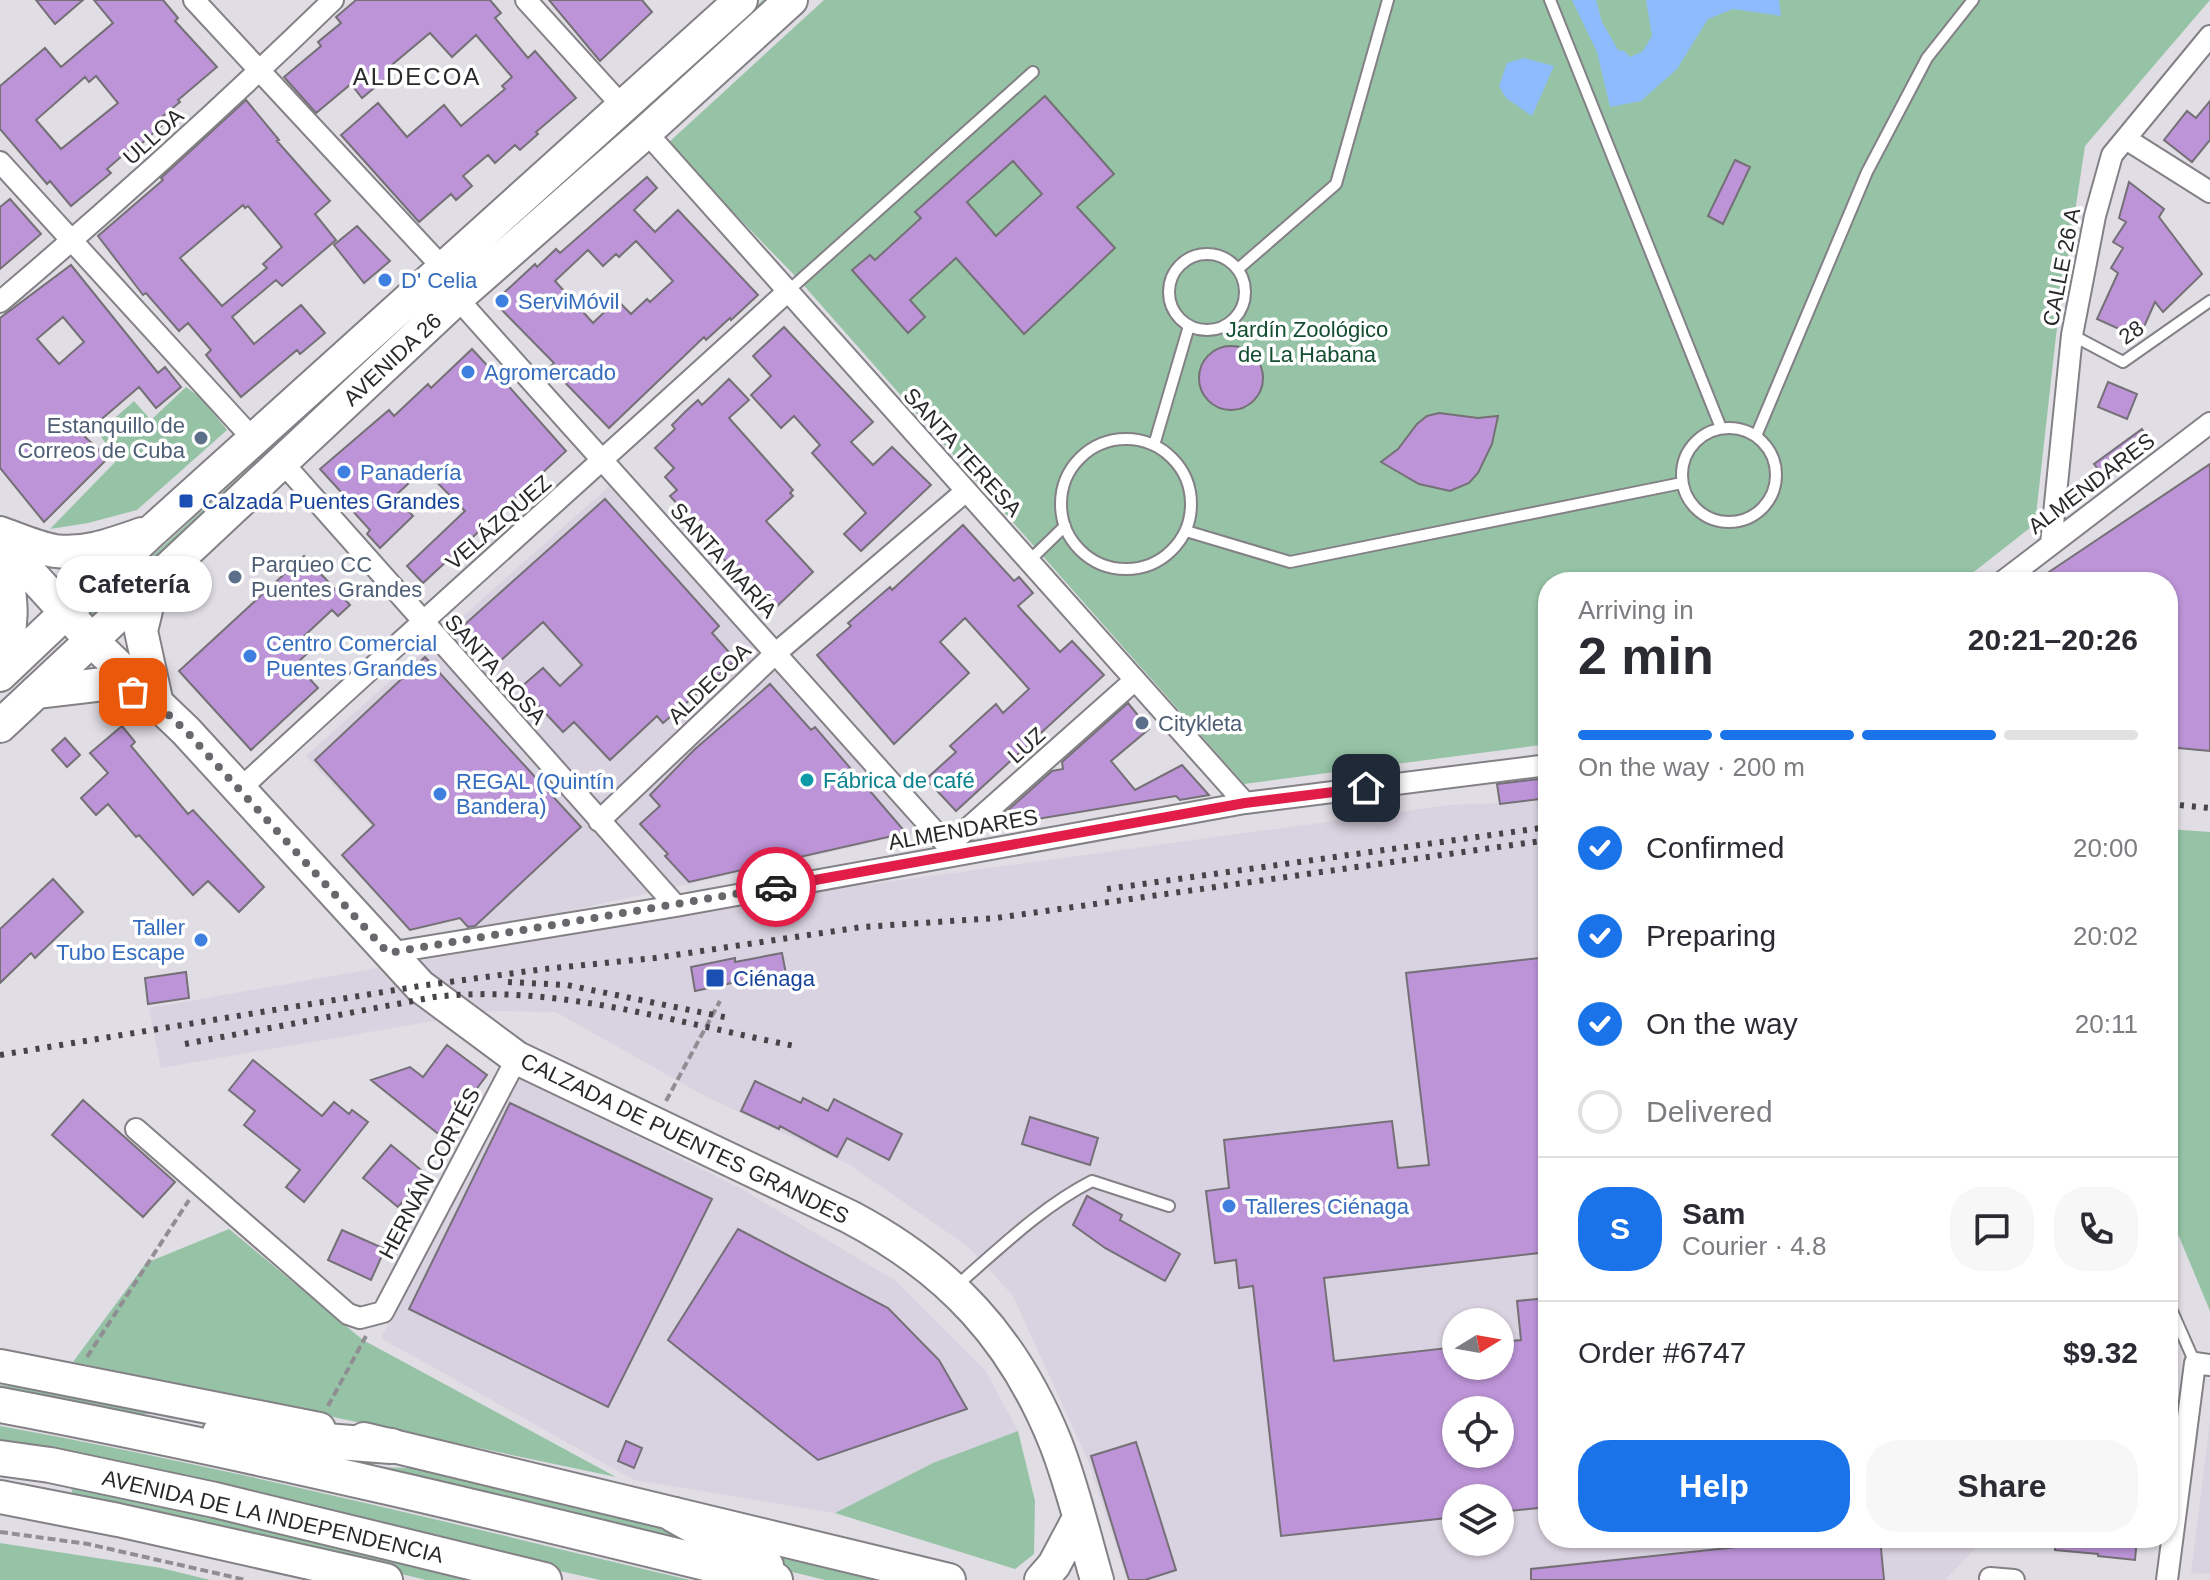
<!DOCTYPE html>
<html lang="en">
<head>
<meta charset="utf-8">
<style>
	body { margin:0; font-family:Arial,sans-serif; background:#f7f7f7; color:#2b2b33; height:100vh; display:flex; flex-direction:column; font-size:30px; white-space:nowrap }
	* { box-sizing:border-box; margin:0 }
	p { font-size:26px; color:#7c7c81 }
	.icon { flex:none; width:44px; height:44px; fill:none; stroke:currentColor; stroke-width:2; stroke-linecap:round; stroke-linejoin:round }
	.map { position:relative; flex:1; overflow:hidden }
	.side { position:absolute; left:1538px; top:572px; width:640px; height:976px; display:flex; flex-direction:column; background:#fff; border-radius:32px; box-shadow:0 2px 6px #0004 }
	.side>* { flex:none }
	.needle { width:52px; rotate:79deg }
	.controls { position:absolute; left:1442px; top:1308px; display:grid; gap:16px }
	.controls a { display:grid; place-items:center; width:72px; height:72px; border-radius:50%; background:#fff; box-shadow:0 2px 6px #0004; font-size:40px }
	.pin { position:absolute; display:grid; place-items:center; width:68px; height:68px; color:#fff; margin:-34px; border-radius:16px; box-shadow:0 4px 12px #0006 }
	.courier { position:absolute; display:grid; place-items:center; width:80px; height:80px; margin:-40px; border:6px solid #e11d48; border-radius:50%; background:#fff; color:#222; box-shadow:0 2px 10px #0007 }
	.bubble { position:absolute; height:56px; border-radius:28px; background:#fff; box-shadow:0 2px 6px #0004; font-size:26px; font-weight:800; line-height:56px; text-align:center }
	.head em { font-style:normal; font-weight:800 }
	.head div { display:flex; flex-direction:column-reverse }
	.head { display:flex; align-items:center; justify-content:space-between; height:136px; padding:0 40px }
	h1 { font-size:52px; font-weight:800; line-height:60px }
	.bar { display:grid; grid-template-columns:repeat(4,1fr); gap:12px 8px; align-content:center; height:96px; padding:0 40px }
	.bar i { height:10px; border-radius:6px; background:#e1e1e2 }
	.bar .on { background:#1a73e8 }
	.bar p { grid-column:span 4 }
	.line { display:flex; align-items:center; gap:20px; padding:0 40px; border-top:2px solid #e1e1e2 }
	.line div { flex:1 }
	.round { display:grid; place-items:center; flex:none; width:84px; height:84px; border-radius:32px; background:#f7f7f7 }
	ol { padding:0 40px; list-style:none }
	li { display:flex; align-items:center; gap:24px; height:88px }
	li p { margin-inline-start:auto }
	li .icon { padding:8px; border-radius:50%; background:#1a73e8; color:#fff; stroke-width:4 }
	li:last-child { color:#7c7c81 }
	li i { width:44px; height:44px; border:4px solid #e1e1e2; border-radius:50% }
	.cta { display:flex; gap:16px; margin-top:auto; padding:16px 40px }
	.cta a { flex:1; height:92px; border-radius:32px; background:#1a73e8; color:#fff; font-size:32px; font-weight:800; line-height:92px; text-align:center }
	.cta a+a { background:#f7f7f7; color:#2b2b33 }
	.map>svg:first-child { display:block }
	.built { fill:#d9d2e0; fill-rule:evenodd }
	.green { fill:#96c3a6 }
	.water { fill:#8dbbfb }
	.building { fill:#bc94d7; stroke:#747076; stroke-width:2; fill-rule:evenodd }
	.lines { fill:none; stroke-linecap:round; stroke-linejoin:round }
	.service-casing { stroke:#838086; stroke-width:14 }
	.minor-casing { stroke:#838086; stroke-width:24 }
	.primary-casing { stroke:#838086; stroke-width:36 }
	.trunk-casing { stroke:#838086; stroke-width:38 }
	.path { stroke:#908e93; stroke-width:4; stroke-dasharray:8 4; stroke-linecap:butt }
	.service { stroke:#fff; stroke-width:10 }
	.minor { stroke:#fff; stroke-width:20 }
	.primary { stroke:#fff; stroke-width:32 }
	.trunk { stroke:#fff; stroke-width:34 }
	.rail { stroke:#464448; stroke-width:6; stroke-dasharray:4 8; stroke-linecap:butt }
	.done { stroke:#69676c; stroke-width:8; stroke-dasharray:0 14.4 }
	.route { stroke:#e11d48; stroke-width:10 }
	.shop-dot { fill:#3f7fe0; stroke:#fff; stroke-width:3 }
	.service-dot { fill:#5c6f8a; stroke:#fff; stroke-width:3 }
	.transit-dot { fill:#1a4fb4; stroke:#fff; stroke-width:3 }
	.culture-dot { fill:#0f9aa8; stroke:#fff; stroke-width:3 }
	.labels { text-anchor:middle; stroke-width:7; stroke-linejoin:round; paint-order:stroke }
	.street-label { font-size:22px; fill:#29282b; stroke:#fff }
	.shop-label { font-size:22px; fill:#366cbe; stroke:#fff; text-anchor:start }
	.park-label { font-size:22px; fill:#124e2f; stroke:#fff }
	.service-label { font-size:22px; fill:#4e5e75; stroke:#fff; text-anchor:start }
	.transit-label { font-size:22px; fill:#164399; stroke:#fff; text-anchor:start }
	.culture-label { font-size:22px; fill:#0d838f; stroke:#fff; text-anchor:start }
	.neighbourhood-label { font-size:24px; letter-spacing:2px; fill:#29282b; stroke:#fff }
</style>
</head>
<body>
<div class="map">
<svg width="2210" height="1580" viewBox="0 0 2210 1580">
	<rect width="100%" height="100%" fill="#e0dde4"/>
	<path class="built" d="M614,482L919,832L472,933L306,756Z
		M1548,801V1538H1985L1945,1580H1127L1089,1463L1013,1296L970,1248L850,1165L703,1095L556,1012L491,1011L161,1068L149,1008L807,893L1450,805ZM1456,1322H1500V1366H1456ZM1456,1410H1500V1454H1456ZM1456,1498H1500V1542H1456Z
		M520,1078L738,1187L896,1281L985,1370L1018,1431L933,1463L835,1513L634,1480L381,1338Z
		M2210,1421V1574L2191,1573Z"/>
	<path class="green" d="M763,0H775L89,623L85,617Z
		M824,0H2210L2085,146L2056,336L2035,524L1961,582H1548V744L1244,784L799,280L667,144Z
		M186,387L201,398L227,430L137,510L88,523L50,529L118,459L98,433L134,401L151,420Z
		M2168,829L2210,832V1311L2178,1234L2168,1124Z
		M229,1229L363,1340L616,1477L73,1362L146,1263Z
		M0,1385L22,1387L180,1414H137L0,1391Z
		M0,1426C232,1468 461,1526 690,1580H600L0,1445Z
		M1018,1431L1035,1501L1034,1554L1015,1569L835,1513L933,1463Z
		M363,1467L412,1468L878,1580H825Z
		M75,1485L487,1580H426L73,1494L71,1488Z
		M0,1543L161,1568L210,1580H0Z"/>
	<path class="water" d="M1572,0H1596L1602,22L1618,50L1624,51L1630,57L1643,51L1652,36L1646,0H1779L1781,16L1733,9L1708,19L1677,69L1641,101L1610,107L1597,52Z
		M1524,58L1554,66L1532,116L1506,98L1499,86L1507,63Z"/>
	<path class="building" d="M36,0H83L55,24Z
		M94,0H163L178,18L175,21L217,67L178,100L180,102L162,117L166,122L132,152L130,149L107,169L111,173L71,206L50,181L47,184L0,129V86L45,48L61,67L113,23ZM96,76L118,103L61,149L36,120L85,77L89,82Z
		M356,0H490L501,13L495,18L528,58L535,51L576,98L536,132L538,134L520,150L515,145L495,163L488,155L463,176L472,186L456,200L451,194L419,222L341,135L378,103L407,137L444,105L461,126L505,89L502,86L512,77L476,35L452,57L430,33L387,69L391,74L362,98L351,84L316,113L284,77L321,46L318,42L341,23L336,17Z
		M549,0H642L652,12L600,61Z
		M1045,96L1114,174L1077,207L1115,248L1024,334L956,258L910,300L925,317L908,333L852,270L870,255L875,260L921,218L915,212ZM1013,161L1042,194L996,236L967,202Z
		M246,100L279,140L277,141L330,201L315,214L336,240L282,286L276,280L232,317L254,344L301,305L325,333L300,354L297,350L241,397L206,355L211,350L188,323L179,331L146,293L143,295L98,236L163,180L161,178ZM243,205L245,208L248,206L282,247L263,264L267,268L222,306L180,258Z
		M2210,101V140L2192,162L2164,140L2187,111L2196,118Z
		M1735,160L1750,167L1723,224L1708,216Z
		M647,177L657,188L634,210L655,232L678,210L758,295L731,320L730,318L706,340L704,337L609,428L550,367L554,363L494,302L535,264L537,267L556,249L560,253ZM636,241L673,281L650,302L647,299L631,314L617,300L593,323L555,281L588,250L603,266L616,254L619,257Z
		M2129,182L2164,209L2159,217L2202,274L2163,312L2155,302L2139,338L2097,319L2118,273L2111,268L2123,248L2113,242L2126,222L2119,218Z
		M10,199L41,234L0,269V207Z
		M357,226L390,261L364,283L334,245Z
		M71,265L158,373L165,367L181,387L156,408L139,387L83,435L108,458L44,522L0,468V318ZM63,317L84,342L59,364L37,339Z
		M784,327L873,422L851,442L873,465L892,447L931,485L861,551L844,534L866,513L812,453L820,445L794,416L781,428L751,395L771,376L753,356Z
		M1199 378a32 32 0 1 1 64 0a32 32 0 1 1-64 0Z
		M472,349L495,374L497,373L566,451L423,583L407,566L465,511L424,469L395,496L413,516L380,548L367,534L370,530L350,508L353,505L320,469L389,410L394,416L428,384L431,388Z
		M729,379L749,400L729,418L793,490L790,493L793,496L766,521L813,572L772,611L690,523L692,520L670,496L677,490L665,477L674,468L655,448L675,429L672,425L685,412L698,400L702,405Z
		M2108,382L2137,394L2127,419L2098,407Z
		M1439,413L1478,418L1498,416L1492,444L1478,473L1469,483L1450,491L1419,484L1381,462L1398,449L1417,424L1427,416Z
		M2142,429L2152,444L2106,479L2094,464Z
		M2210,464V751L2168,747V582H2034Z
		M605,499L719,626L712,633L736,660L663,723L657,716L610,760L574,722L563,732L521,687L543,668L560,686L582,665L543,622L498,663L464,625Z
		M963,525L1014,581L1019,577L1033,593L1018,606L1060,652L1072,641L1104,675L956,811L926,779L956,752L950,746L996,704L1003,713L1029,689L965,618L940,642L969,673L894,744L817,655L851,626L848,623L890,587L892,590Z
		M304,556L350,605L338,616L332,610L303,637L313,648L296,664L318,688L251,750L179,671Z
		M425,657L581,827L475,926L468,927L460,918L410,930L342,855L374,825L315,760Z
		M770,684L811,730L815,727L906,833L689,882L665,856L668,854L640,824L660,806L650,795L694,750Z
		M1128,703L1149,729L1111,761L1135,790L1182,765L1209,795L1180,800L1176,796L989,827L1052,771L1063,769L1062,762Z
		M122,726L135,742L131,746L188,814L193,810L264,887L239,912L208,881L193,895L139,835L136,837L108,804L96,815L81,798L108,773L90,753Z
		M65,738L80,755L67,767L52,750Z
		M1548,778V798L1500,804L1497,784Z
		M53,879L83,912L35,958L31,953L0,983V929Z
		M782,953L787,979L752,986L750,979L695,991L691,967L735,958V962Z
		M1548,957V1252L1324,1278L1334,1361L1456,1347V1366H1500V1342L1521,1340L1517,1301L1548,1298V1507L1500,1512V1498H1456V1517L1281,1536L1253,1286L1239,1288L1236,1260L1215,1263L1206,1191L1229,1188L1224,1140L1392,1121L1398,1168L1429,1165L1406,973ZM1456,1410H1500V1454H1456Z
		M186,972L189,998L148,1004L145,978Z
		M447,1045L487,1075L441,1136L371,1080L410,1067L423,1077Z
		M253,1060L322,1116L334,1102L349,1114L352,1110L368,1122L304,1202L286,1187L300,1170L244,1125L255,1111L229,1090Z
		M755,1081L801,1103L803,1098L828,1111L834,1099L902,1134L889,1160L847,1138L837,1157L780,1126L779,1129L741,1111Z
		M83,1100L175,1182L143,1217L52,1135Z
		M510,1103L712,1199L608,1407L409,1309Z
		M1030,1117L1098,1138L1090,1165L1022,1144Z
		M391,1145L426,1174L398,1207L363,1178Z
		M1087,1196L1122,1215L1120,1220L1180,1254L1165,1281L1105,1248L1073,1225Z
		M738,1229L888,1308L939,1360L967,1409L818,1460L668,1340Z
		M342,1230L385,1249L371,1280L328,1260Z
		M626,1441L642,1448L634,1468L618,1461Z
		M1136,1442L1176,1570L1145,1580H1129L1091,1456Z
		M1822,1538H1880L1884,1580H1531V1569Z
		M2055,1538H2137L2135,1560L2098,1556V1554L2055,1550Z"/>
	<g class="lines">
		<defs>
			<path id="service" d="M1550,0L1721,428
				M1169 292a38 38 0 1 1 76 0a38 38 0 1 1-76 0Z
				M1238,269L1336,184L1388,0
				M788,291L1033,72
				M2072,335L2123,362L2210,301
				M1682 475a47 47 0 1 1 94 0a47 47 0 1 1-94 0Z
				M1756,436L1867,172L1927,58L1973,0
				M1061 504a65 65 0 1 1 130 0a65 65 0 1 1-130 0Z
				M1154,445L1189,326
				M1186,531L1290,562L1682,483
				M1029,561L1065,526
				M955,1287C998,1250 1041,1207 1092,1181L1169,1206
				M2168,1302L2195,1363"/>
			<path id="minor" d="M194,0L443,268
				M526,0L624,108
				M646,132L1245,803
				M2126,139L2210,192
				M0,162L254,440
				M457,298L955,854
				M0,302C114,205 226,104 333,0
				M283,463L676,906
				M2051,544L2072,335L2095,216L2112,155L2210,36
				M2002,582L2210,423
				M240,789C421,621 606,458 788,291
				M599,821L776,653L966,491
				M948,846L1135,680
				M388,953L676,906L1245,803L1548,765
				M136,1129L348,1314L360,1318L383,1312L517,1058
				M1990,1578L2014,1580
				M2167,1580L2195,1363L2210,1365"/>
			<path id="primary" d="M0,533C17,539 37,548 55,551C85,555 113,544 142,534
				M0,540L92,641L186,731L420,986L517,1058L850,1217C950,1270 1014,1339 1056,1444C1073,1488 1084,1535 1097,1580
				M0,549L4,557C10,596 17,622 0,660
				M153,581L141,631L157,704
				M0,675L152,531L741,0
				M36,692L104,684L146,699
				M0,726L457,298L646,132L791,0
				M0,1366L319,1429
				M364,1439L949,1580
				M0,1497L118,1520L386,1580
				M1041,1580L1054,1565L1079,1518"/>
			<path id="trunk" d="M0,1405C260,1454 518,1517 775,1580
				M220,1433L391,1446
				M0,1458L50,1465L215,1500L544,1580
				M674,1515L766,1566"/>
		</defs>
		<use href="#service" class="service-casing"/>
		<use href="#minor" class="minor-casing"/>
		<use href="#primary" class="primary-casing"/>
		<use href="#trunk" class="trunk-casing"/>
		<path class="path" d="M666,1101L720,1001
			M87,1357L189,1200
			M328,1406L366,1336
			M0,1532L88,1544L246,1580"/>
		<use href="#service" class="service"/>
		<use href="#minor" class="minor"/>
		<use href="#primary" class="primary"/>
		<use href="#trunk" class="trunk"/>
		<path class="rail" d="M2168,804L2210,808
			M1107,889L1548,827
			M508,982L567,985L729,1018
			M185,1044L434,997C555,983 676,1023 795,1046
			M0,1055L420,986L544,969L655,958L862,927L996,918L1548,840"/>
	</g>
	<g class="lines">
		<path class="done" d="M133,692L157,704L186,731L388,953L776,887"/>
		<path class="route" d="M776,887L1245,803L1366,788"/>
	</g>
	<g class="shop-dot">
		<circle cx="385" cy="280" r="8"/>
		<circle cx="502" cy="301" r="8"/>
		<circle cx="468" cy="372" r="8"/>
		<circle cx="344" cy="472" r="8"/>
		<circle cx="250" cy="656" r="8"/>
		<circle cx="440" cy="794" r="8"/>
		<circle cx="201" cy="940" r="8"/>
		<circle cx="1229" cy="1206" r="8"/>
	</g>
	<g class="service-dot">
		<circle cx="201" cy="438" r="8"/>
		<circle cx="235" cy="577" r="8"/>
		<circle cx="1142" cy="723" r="8"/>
	</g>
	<g class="transit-dot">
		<rect x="178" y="493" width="16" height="16" rx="4"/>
		<rect x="705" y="968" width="20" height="20" rx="4"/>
	</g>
	<circle class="culture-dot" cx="807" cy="780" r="8"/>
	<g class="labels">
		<g class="street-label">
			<text transform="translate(153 136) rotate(-42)" y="8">ULLOA</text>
			<text transform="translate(2061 267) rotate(-79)" y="8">CALLE 26 A</text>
			<text transform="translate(2131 332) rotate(-35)" y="8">28</text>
			<text transform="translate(392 359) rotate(-43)" y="8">AVENIDA 26</text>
			<text transform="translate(963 452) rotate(48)" y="8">SANTA TERESA</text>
			<text transform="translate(2091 483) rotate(-37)" y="8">ALMENDARES</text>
			<text transform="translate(498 522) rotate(-41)" y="8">VELÁZQUEZ</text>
			<text transform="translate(724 560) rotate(48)" y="8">SANTA MARÍA</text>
			<text transform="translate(496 669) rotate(48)" y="8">SANTA ROSA</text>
			<text transform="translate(709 683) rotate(-44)" y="8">ALDECOA</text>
			<text transform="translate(1026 745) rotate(-42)" y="8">LUZ</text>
			<text transform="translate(963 829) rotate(-10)" y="8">ALMENDARES</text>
			<text transform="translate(685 1138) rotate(26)" y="8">CALZADA DE PUENTES GRANDES</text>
			<text transform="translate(429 1173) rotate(-62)" y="8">HERNÁN CORTÉS</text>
			<text transform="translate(273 1516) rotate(13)" y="8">AVENIDA DE LA INDEPENDENCIA</text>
		</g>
		<g class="shop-label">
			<text x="401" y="288">D' Celia</text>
			<text x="518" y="309">ServiMóvil</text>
			<text x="484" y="380">Agromercado</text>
			<text x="360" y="480">Panadería</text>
			<text x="266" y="651">Centro Comercial<tspan x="266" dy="25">Puentes Grandes</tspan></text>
			<text x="456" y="789">REGAL (Quintín<tspan x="456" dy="25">Bandera)</tspan></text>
			<text x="185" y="935" text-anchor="end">Taller<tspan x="185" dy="25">Tubo Escape</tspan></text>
			<text x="1245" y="1214">Talleres Ciénaga</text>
		</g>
		<g class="park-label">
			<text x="1307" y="337">Jardín Zoológico<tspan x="1307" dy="25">de La Habana</tspan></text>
		</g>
		<g class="service-label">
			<text x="185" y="433" text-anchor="end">Estanquillo de<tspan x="185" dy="25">Correos de Cuba</tspan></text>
			<text x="251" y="572">Parqueo CC<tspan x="251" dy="25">Puentes Grandes</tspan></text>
			<text x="1158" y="731">Citykleta</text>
		</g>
		<g class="transit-label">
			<text x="202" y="509">Calzada Puentes Grandes</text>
			<text x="733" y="986">Ciénaga</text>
		</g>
		<g class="culture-label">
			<text x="823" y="788">Fábrica de café</text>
		</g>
		<g class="neighbourhood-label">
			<text x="417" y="85">ALDECOA</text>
		</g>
	</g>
</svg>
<div class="controls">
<a><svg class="needle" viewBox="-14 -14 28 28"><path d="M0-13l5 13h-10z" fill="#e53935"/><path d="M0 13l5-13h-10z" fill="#7c7c81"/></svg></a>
<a><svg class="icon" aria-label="locate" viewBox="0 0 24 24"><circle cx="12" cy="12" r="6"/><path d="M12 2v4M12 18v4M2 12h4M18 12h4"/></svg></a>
<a><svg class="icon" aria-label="layers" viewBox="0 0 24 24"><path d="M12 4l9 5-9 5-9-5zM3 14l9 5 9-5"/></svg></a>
</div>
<div class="pin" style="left:133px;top:692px;background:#ea580c"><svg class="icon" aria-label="bag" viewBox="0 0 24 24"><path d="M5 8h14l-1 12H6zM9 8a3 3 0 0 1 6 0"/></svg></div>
<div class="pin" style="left:1366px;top:788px;background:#1f2937"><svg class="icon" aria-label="home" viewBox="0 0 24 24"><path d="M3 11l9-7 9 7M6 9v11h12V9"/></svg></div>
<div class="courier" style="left:776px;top:887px"><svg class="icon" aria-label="car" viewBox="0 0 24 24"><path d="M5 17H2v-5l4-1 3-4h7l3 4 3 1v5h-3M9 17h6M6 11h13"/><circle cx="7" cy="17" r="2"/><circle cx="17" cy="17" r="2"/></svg></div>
<div class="bubble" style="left:56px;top:556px;width:156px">Cafetería</div>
<section class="side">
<div class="head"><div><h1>2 min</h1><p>Arriving in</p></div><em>20:21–20:26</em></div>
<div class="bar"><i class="on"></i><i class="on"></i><i class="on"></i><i></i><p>On the way · 200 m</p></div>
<ol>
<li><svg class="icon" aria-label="check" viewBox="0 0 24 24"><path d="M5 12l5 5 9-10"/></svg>Confirmed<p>20:00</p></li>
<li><svg class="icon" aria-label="check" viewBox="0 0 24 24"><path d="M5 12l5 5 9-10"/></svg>Preparing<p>20:02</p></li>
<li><svg class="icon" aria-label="check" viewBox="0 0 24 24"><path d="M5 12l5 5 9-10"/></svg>On the way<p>20:11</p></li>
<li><i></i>Delivered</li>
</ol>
<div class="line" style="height:144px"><b class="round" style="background:#1a73e8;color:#fff">S</b><div><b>Sam</b><p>Courier · 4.8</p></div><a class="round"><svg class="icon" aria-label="chat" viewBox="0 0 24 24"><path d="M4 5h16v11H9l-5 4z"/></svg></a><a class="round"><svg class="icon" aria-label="phone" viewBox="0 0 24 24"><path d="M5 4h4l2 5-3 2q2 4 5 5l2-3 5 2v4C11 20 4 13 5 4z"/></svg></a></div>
<div class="line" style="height:104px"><div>Order #6747</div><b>$9.32</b></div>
<div class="cta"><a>Help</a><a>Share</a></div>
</section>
</div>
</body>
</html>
